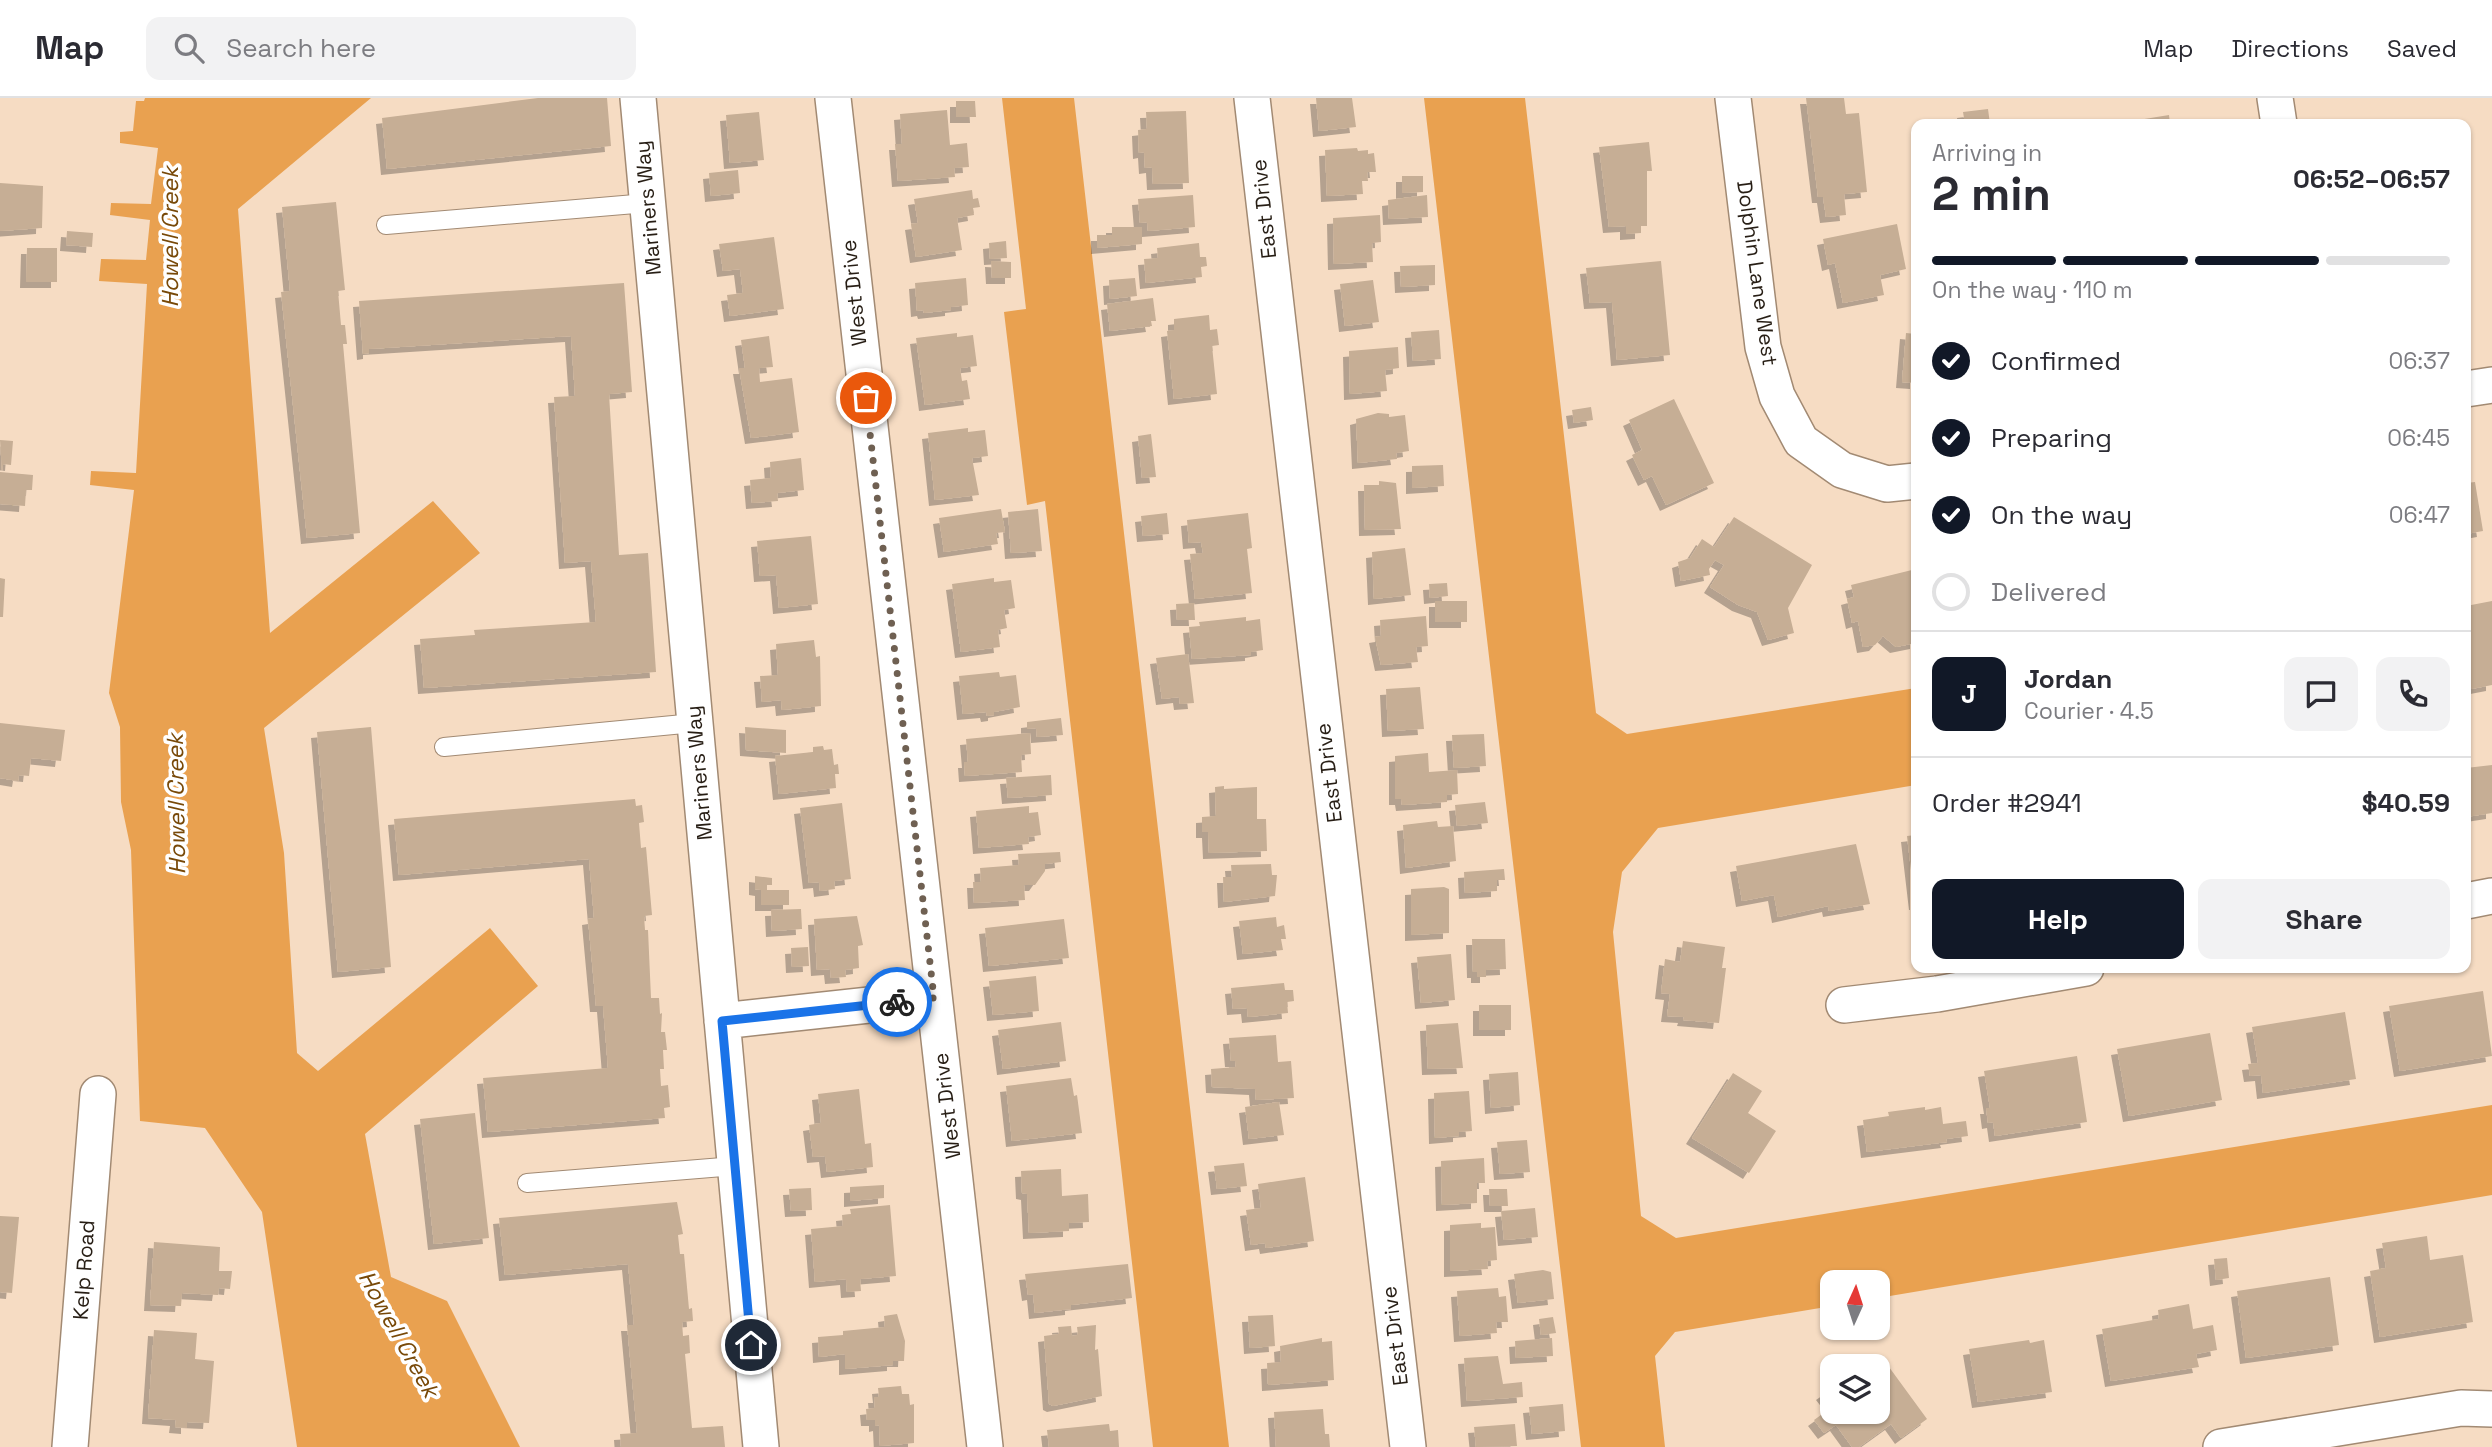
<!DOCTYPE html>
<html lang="en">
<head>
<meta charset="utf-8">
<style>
	body { margin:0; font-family:"Space Grotesk",sans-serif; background:#f2f2f3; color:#2b2b33; height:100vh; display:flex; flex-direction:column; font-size:26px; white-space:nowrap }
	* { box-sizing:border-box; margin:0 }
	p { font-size:23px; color:#7c7c81 }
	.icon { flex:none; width:38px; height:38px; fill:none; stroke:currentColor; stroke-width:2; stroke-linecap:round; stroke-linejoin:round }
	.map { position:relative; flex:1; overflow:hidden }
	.panel { position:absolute; left:1911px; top:21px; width:560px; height:854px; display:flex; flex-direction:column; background:#fff; border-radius:14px; box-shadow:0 2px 5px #0004 }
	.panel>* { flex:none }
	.needle { width:46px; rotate:3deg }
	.tools { position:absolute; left:1820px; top:1172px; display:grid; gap:14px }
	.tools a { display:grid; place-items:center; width:70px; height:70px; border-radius:14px; background:#fff; box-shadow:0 2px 5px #0004; font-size:35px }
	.pin { position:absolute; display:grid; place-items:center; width:60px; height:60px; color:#fff; margin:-30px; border:4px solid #fff; border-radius:50%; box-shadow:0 2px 7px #0007 }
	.courier { position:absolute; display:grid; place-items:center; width:70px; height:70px; margin:-35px; border:5px solid #1a73e8; border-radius:50%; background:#fff; color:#222; box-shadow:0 2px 9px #0007 }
	.head em { font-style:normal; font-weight:700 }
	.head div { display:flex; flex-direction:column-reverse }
	.head { display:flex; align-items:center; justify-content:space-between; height:119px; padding:0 21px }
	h1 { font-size:46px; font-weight:700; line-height:52px }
	.bar { display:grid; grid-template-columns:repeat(4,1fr); gap:10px 7px; align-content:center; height:84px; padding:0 21px }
	.bar i { height:9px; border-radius:5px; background:#e1e1e2 }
	.bar .active { background:#111827 }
	.bar p { grid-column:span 4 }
	.line { display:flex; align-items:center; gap:18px; padding:0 21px; border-top:2px solid #e1e1e2 }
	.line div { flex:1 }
	.round { display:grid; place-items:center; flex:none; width:74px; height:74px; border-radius:14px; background:#f2f2f3 }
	ol { padding:0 21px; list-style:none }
	li { display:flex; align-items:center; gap:21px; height:77px }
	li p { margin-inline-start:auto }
	li .icon { padding:7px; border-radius:50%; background:#111827; color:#fff; stroke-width:4 }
	li:last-child { color:#7c7c81 }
	li i { width:38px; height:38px; border:4px solid #e1e1e2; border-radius:50% }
	.button { display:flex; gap:14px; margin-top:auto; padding:14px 21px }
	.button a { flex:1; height:80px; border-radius:14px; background:#111827; color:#fff; font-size:28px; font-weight:700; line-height:80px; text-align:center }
	.button a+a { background:#f2f2f3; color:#2b2b33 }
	header { display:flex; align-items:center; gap:42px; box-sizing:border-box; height:98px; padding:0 35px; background:#fff; border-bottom:2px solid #e1e1e2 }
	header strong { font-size:33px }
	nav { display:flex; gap:38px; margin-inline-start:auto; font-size:24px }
	.search { width:490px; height:63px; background:#f2f2f3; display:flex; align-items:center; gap:18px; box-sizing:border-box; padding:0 24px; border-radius:14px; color:#7c7c81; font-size:26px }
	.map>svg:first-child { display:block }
	.water { fill:#e9a150 }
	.building { fill:#c6ae95; filter:url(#shadow) }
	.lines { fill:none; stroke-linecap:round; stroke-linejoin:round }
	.lane-casing { stroke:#a28a73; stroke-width:20 }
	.street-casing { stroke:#a28a73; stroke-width:38 }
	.lane { stroke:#fff; stroke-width:18 }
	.street { stroke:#fff; stroke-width:35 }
	.done { stroke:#6f6052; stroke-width:7; stroke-dasharray:0 12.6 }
	.route { stroke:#1a73e8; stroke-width:9 }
	.labels { text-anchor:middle; stroke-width:7; stroke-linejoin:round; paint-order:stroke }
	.street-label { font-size:21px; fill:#271e15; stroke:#fff }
	.water-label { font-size:23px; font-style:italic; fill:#784908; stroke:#fff }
</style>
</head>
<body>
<header>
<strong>Map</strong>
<div class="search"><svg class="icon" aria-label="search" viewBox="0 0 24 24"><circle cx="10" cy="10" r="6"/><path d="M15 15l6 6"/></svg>Search here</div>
<nav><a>Map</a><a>Directions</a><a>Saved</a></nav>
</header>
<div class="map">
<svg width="2492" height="1349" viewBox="0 0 2492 1349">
	<defs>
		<filter id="shadow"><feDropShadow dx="-6" dy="6" stdDeviation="0" flood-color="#0004"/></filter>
	</defs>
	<rect width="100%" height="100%" fill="#f6dcc3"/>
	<path class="water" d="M145,0H371L238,111L270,535L433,403L480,455L264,630L284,755L297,955L318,973L490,830L538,888L365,1036L391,1179L447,1203L520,1349H297L262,1114L205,1030L140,1023L131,752L121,704L120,629L109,595L134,392L90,387L91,373L136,375L147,186L99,183L101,161L146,162L150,122L110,117L111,105L151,106L158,50L120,45V34L133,33L136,3H144Z
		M1002,0H1074L1229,1349H1153L1045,403L1027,407L1004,214L1026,211Z
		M1424,0H1525L1596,615L1627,636L1916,590V687L1658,730L1622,774L1613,834L1641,1118L1676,1140L2492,1007V1097L1878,1200V1185H1832V1208L1675,1234L1655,1258L1665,1349H1581Z"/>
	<path class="building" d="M538,0H607L611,48L387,71L382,20Z
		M1316,0H1352L1356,29L1319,33Z
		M1806,0H1844L1846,16L1859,15L1867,94L1844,96L1846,117L1826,119L1823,99H1818Z
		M956,3H975L976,19H956Z
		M1988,11L1990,26H1965L1963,14Z
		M947,12L950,47L967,45L969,69L954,70L955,79L898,83L895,46H902L900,16Z
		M1186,13L1189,85L1153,86L1152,69L1145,70L1144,54L1139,55L1138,32L1147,31L1146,14Z
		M759,14L764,62L730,65L726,17Z
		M2169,17L2170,26H2120V25Z
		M1649,44L1652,73H1647V128H1641V135L1626,136V128L1609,129L1599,49Z
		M1357,50L1358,53L1368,52V56L1374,55L1376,74H1367L1368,83H1362L1363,96L1327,98L1325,52Z
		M738,72L740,95L711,98L709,75Z
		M1402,78H1423V94L1402,95Z
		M0,85L43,88L42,130L0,133Z
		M972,92L973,101L978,100L980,109L973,110L974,117L957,120L962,152L916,159L911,126L918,125L914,101Z
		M1193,97L1195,129L1148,133L1147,124L1140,125L1138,101Z
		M1427,97L1428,119L1389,121L1388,102Z
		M336,104L345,192L338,193L341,227H345L347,246H343L360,435L307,440L281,194L290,193L282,109Z
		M1380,117L1381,144L1372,145L1373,164L1334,166L1333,120Z
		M1897,126L1906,171L1880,177L1884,197L1843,205L1835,165L1828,167L1823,141Z
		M1112,129H1142V146L1097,150V137H1112Z
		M67,133L93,135L92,149L66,147Z
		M774,139L784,211L730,218L727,197L743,195L740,171L723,173L719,146Z
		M1006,143L1007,160L990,161L989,145Z
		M1199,145L1200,159H1206L1207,168L1201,169L1202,179L1146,185L1144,161L1158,160L1157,150Z
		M27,150H57V184H26Z
		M991,163L1011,164V180H992Z
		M1661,163L1670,257L1617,262L1612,204L1590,205L1586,170Z
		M1435,167V187L1401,189L1400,168Z
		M966,180L968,207L951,209V212L924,215L923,212L917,213L915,185Z
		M1135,180L1137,198L1110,201L1109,182Z
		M1373,182L1379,224L1345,228L1340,186Z
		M624,185L632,294L609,296L619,457L648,455L656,574L424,590L420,541L475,537L474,532L596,524L591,463L565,465L554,299L575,298L571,238L369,251V255L363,256L359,203Z
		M1153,200L1156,223H1151L1152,228L1110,233L1107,206Z
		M1209,217L1210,232L1217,231L1219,247L1212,248L1217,296L1174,301L1167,233L1174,232V221Z
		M1439,232L1441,261L1413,263L1411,234Z
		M957,235V239L973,237L977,268L960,270L962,283L967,282L970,301L925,307L916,240Z
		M1906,235L1916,236V285L1902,284Z
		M769,238L773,269L759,270L760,284L792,280L799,334L751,340L739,270H745L741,242Z
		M1398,249L1399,270L1385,272L1387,293L1350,296L1349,253Z
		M1674,301L1714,385L1666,407L1652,378L1644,382L1632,357L1642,352L1629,322Z
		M1591,309L1593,322L1574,325L1572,312Z
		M1378,315L1389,316V319L1405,317L1409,353L1396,355L1397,361L1358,365L1356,321Z
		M968,330V334L985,332L988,358L972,360L979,397L935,402L928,335Z
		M1151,336L1156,379L1142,380L1138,338Z
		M0,342L13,343L11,367L3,366L2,373Z
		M801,360L804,392L777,395L778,403L752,405L750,382L771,380L770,364Z
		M1443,367L1444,388L1412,390V368Z
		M0,374L33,377L32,392H26L25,408L0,406Z
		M1379,383L1396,385L1401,431L1365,432L1364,387H1379Z
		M2475,384L2483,433L2466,436V385Z
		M1001,411L1005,434L996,435L998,446L944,454L939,420Z
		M1038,411L1042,453L1011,455L1008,414Z
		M1167,415L1169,436L1143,438L1141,418Z
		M1248,415L1252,450L1247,451L1252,495L1195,501L1190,456L1203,455L1201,444L1189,445L1187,422Z
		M1734,419L1812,467L1788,510L1794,535L1768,542L1757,514L1738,507L1710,489L1724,467L1715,462L1709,471L1710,477L1681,483L1678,464L1690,460L1702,441L1714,449Z
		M811,438L818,506L779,510L776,477L760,478L757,443Z
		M1405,450L1411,497L1374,501L1372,454Z
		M1916,471V545L1896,549L1883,538L1875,547L1863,549L1858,523L1852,525L1847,501L1854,499L1851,487Z
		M0,480L5,481L3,519H0Z
		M994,480V484L1011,482L1015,510L1004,512L1007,530L998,532L1000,549L961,554L952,486Z
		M1447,485L1448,498L1430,500L1429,486Z
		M1435,503H1467V524H1435Z
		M2492,503V587L2466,592V508Z
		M1194,505L1195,522H1177L1176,506Z
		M1426,518L1428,548L1416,549L1418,564L1381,567L1375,539L1381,538L1380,522Z
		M1246,519V523L1260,521L1263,552L1251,554V557L1192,561L1189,529L1200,528L1199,524Z
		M814,542L816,559L820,558L821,608L782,612L781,602L762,604L760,578L778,577L776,546Z
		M1188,556L1194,605L1180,606L1179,599L1162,601L1156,560Z
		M999,574L1000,579L1016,577L1020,609L994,614V617L987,618L986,614L963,616L959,578Z
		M1420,589L1424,631L1388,633L1386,591Z
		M1061,620L1063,637L1037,639L1036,630L1027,631V624Z
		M0,625L65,632L61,663L31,660L29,678L19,677L18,683L0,680Z
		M371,629L391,869L338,874L317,634Z
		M745,629L786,632V655L746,652Z
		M1030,635L1031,656L1021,657L1022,674L965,678L964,664H968L966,641Z
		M1484,636L1486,668L1454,670L1452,637Z
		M823,648L824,652L832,651L834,667L838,666L839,676H835L836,690L779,696L775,658L813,654V649Z
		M1428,655L1429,674L1457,672L1458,696L1447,697V704L1402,707L1401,701H1395V658Z
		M2492,667V715L2466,719V670Z
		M1051,677L1052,697L1008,700L1006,680Z
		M1224,688V691L1257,689V721H1266L1267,753L1209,755L1208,734H1202V719L1216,718L1215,689Z
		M635,701L636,708L642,707L644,724L639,725L641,750L646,749L652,817L644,818L645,832H648L651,900H659L660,916L662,915L661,934H665L667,952H663L664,971H660L661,988L668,987L670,1009L664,1010L665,1020L488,1034L483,980L608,970L603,908H596L588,821L594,820L589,761L399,777L394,721Z
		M1485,704L1488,725L1457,728L1455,707Z
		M842,705L851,781L834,783L835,791L820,793L819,784L809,785L800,710Z
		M1029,708V715L1038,714L1041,737L1028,739L1029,746L979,750L976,713Z
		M1437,723L1438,729L1453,728L1456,763L1406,770L1403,727Z
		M1916,737V806H1915L1907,738Z
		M1856,746L1870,806L1829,813L1828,808L1778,819L1774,797L1742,803L1736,768Z
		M1060,754L1061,764L1045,766V773L1035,787H1024L1025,802L974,805L973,784H981L980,770L1019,767L1018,756Z
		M1271,766L1272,777H1277L1275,798L1224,804L1223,779H1232L1231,767Z
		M1504,771L1505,782H1497V793L1465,795L1464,774Z
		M755,778L772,780V787H767V792H789V807H761V792L755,791Z
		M1444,789L1449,791V835L1411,837V791Z
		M801,811L802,831L772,833L771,812Z
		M857,818L863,847L858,848L859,870L845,872L846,879L831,880L830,871L817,872L814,821Z
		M1276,819L1277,829L1284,827L1286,841H1281L1283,852L1243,856L1239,823Z
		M1064,821L1069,860L989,868L985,830Z
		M1472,841H1505L1506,871L1486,872V879H1477V874H1473Z
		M1683,843L1725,849L1722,870H1726L1719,925L1683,922L1684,919L1667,918L1670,896L1661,895L1665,861L1680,864Z
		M808,849L809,868L792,869L791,850Z
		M1451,856L1455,902L1421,905L1417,859Z
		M1036,878L1039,913L993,917L989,883Z
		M1284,885L1285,892H1293L1294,903L1287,904L1288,915L1248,919L1247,910L1233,911L1231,890Z
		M2483,893L2492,958L2400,973L2389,908Z
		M1479,907H1511V932H1479Z
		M2345,914L2356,981L2263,995L2261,977L2250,978L2248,966L2258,965L2252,929Z
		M1061,924L1066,963L1003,971L998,932Z
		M1458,925L1463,970L1428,971L1426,927Z
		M2210,935L2222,1002L2129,1018L2117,951Z
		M1276,937L1278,964L1291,963L1294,1000L1256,1002L1255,991L1212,989L1211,971L1236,969L1235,963H1231L1229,940Z
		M2077,958L2087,1024L1995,1038L1993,1024L1988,1025L1986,1010H1990L1984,973Z
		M1518,974L1520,1007L1491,1010L1489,976Z
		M1733,975L1762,993L1748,1015L1776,1033L1749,1075L1692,1040Z
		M1071,980L1074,998L1077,997L1082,1035L1012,1043L1006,988Z
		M859,991L865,1046L871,1045L873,1069L827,1074L825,1058L813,1059L809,1027L821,1025L818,996Z
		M1469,993L1472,1033L1459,1034V1038L1435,1040L1434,995Z
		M1279,1004L1284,1037L1249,1041L1245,1009Z
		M1925,1009V1012L1941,1009L1943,1026L1966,1023L1968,1038L1946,1041L1947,1044L1867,1054L1863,1022L1889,1018L1888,1014Z
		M475,1015L489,1140L434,1146L420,1021Z
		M1527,1042L1530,1074L1500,1076L1497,1044Z
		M1484,1060L1485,1085H1477V1105L1442,1107L1441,1063Z
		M1244,1065L1247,1088L1217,1091L1214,1068Z
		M1061,1071L1062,1098L1088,1096L1089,1124L1069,1125V1133L1029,1135L1027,1096L1022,1095L1021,1073Z
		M1305,1079L1314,1143L1266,1150L1265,1145L1251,1147L1246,1112L1261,1110L1258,1086Z
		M884,1087V1100L850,1103V1089Z
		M811,1090L812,1112L791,1113L789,1091Z
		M1489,1091H1507L1508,1108H1490Z
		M677,1104L683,1136L678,1137L680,1156H684L689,1211L692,1210L693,1223L682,1224L683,1238L689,1237L690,1255L685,1256L692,1330L723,1328L725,1349H621L620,1336L637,1335L627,1227H634L628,1166L505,1177L499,1120Z
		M890,1107L896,1178L860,1181L861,1193L847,1194L846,1181L815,1184L811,1131L843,1128L842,1117L851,1116L850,1111Z
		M1535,1110L1538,1139L1504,1142L1501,1113Z
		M0,1118L19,1119L12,1195L0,1194Z
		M1481,1125V1130L1495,1129L1497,1162L1487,1163L1488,1171L1450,1173V1127Z
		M2427,1138L2430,1162L2463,1157L2473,1224L2380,1239L2370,1173L2386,1170L2382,1145Z
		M154,1144L220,1149L219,1173H232L230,1191L219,1190L218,1197L182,1195L181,1208L150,1207Z
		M2227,1160L2229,1180L2216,1182L2214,1161Z
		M1128,1166L1132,1200L1071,1207V1211L1035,1215L1033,1196L1028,1197L1025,1176Z
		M1543,1172L1551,1174L1554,1201L1518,1205L1514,1176Z
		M2330,1179L2339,1247L2246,1260L2237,1193Z
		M1498,1190L1499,1199L1506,1198L1508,1224H1496L1497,1235L1460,1238L1457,1193Z
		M2189,1206L2193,1231L2213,1227L2217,1252L2196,1256L2199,1269L2111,1283L2102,1231L2159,1221L2158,1212Z
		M897,1216L905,1243L904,1263H893V1267L845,1271V1256L819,1259L818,1239L843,1237V1233L885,1229L884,1218Z
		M1273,1217L1275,1248L1250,1250L1248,1218Z
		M1553,1219L1556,1235L1541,1237L1539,1221Z
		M1096,1227L1095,1252L1098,1251L1102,1298L1053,1308L1049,1306L1044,1238L1059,1236L1058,1229L1071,1228L1072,1238L1078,1237L1077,1229Z
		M154,1232L197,1235L195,1261L214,1263L209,1325L187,1324V1330L175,1329L176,1322L148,1320Z
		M1322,1240V1244L1332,1243L1334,1282L1268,1287L1267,1265L1281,1264L1280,1248Z
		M1552,1240L1553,1258L1516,1260L1515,1243Z
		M2029,1242L2030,1245L2044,1242L2052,1294L1978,1304L1969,1251Z
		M1498,1258L1503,1286L1522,1284L1523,1299L1467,1303L1464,1260Z
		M1889,1269L1927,1321L1901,1340L1891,1326L1859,1349H1852L1836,1327L1824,1335L1814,1322L1832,1309L1822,1296L1832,1289V1314H1878V1277Z
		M901,1288L902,1296H909L910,1307L914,1306V1345L880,1348L879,1327L875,1328V1322H867L866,1311L875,1310L874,1299H879L878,1290Z
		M1563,1306L1565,1333L1532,1336L1529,1309Z
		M1323,1311L1325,1336H1329L1330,1349H1276L1274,1314Z
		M1109,1326L1110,1333L1118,1332L1119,1349H1049L1047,1332Z
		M1515,1326L1517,1348L1476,1349L1474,1329Z"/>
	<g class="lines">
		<defs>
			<path id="lane" d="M386,127L647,105
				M444,649L694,625
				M527,1085L735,1068"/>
			<path id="street" d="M638,0L761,1349
				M833,0L985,1349
				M1252,0L1408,1349
				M1733,0L1763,249L1777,298L1801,343L1842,372L1887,386L1916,383
				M2275,0L2279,26
				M2466,291L2492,287
				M2466,803L2492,798
				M1844,907L1937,896L2086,870
				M722,923L934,900
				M70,1349L98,996
				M2221,1349L2461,1310L2492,1311"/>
		</defs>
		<use href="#lane" class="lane-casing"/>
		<use href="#street" class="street-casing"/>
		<use href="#lane" class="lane"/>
		<use href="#street" class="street"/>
	</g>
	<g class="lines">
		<path class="done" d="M866,300L934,900L897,904"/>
		<path class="route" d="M751,1247L722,923L897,904"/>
	</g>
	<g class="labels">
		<g class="street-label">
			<text transform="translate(648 110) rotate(-95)" y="7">Mariners Way</text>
			<text transform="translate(1264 111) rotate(-96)" y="7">East Drive</text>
			<text transform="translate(1757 175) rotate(82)" y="7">Dolphin Lane West</text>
			<text transform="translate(854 195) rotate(-96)" y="7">West Drive</text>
			<text transform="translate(699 675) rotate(-95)" y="7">Mariners Way</text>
			<text transform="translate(1329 675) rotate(-97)" y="7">East Drive</text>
			<text transform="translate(947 1008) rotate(-97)" y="7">West Drive</text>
			<text transform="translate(84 1172) rotate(-86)" y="7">Kelp Road</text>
			<text transform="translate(1395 1238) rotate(-97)" y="7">East Drive</text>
		</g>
		<g class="water-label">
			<text transform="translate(170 139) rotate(-90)" y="8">Howell Creek</text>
			<text transform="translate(176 706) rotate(-91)" y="8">Howell Creek</text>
			<text transform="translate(399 1236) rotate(61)" y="8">Howell Creek</text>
		</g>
	</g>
</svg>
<div class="tools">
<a><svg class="needle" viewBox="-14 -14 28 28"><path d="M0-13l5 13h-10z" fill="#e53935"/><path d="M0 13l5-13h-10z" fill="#7c7c81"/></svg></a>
<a><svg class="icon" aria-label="layers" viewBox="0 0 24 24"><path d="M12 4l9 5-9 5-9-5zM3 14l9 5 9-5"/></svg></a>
</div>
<div class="pin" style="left:866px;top:300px;background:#ea580c"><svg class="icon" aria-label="bag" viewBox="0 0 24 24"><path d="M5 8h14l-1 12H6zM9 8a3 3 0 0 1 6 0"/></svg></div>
<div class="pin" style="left:751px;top:1247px;background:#1f2937"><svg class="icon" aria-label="home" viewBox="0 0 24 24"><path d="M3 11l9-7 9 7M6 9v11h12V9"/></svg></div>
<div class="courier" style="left:897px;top:904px"><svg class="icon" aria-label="bike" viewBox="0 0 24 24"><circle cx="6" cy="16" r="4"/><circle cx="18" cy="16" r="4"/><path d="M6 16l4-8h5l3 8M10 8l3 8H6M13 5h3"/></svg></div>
<section class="panel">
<div class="head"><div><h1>2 min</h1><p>Arriving in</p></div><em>06:52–06:57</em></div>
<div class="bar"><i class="active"></i><i class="active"></i><i class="active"></i><i></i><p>On the way · 110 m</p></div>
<ol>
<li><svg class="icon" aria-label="check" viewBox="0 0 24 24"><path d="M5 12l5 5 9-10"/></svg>Confirmed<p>06:37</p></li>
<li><svg class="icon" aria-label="check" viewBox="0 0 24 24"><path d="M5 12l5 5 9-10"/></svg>Preparing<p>06:45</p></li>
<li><svg class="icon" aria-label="check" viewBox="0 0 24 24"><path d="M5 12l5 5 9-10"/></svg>On the way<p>06:47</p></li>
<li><i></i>Delivered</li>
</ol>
<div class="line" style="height:126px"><b class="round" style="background:#111827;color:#fff">J</b><div><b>Jordan</b><p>Courier · 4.5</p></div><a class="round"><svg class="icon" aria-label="chat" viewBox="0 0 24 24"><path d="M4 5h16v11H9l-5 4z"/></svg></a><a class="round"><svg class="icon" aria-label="phone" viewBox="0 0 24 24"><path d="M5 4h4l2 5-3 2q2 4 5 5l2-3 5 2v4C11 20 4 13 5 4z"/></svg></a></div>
<div class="line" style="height:91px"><div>Order #2941</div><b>$40.59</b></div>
<div class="button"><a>Help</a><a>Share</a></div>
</section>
</div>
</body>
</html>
